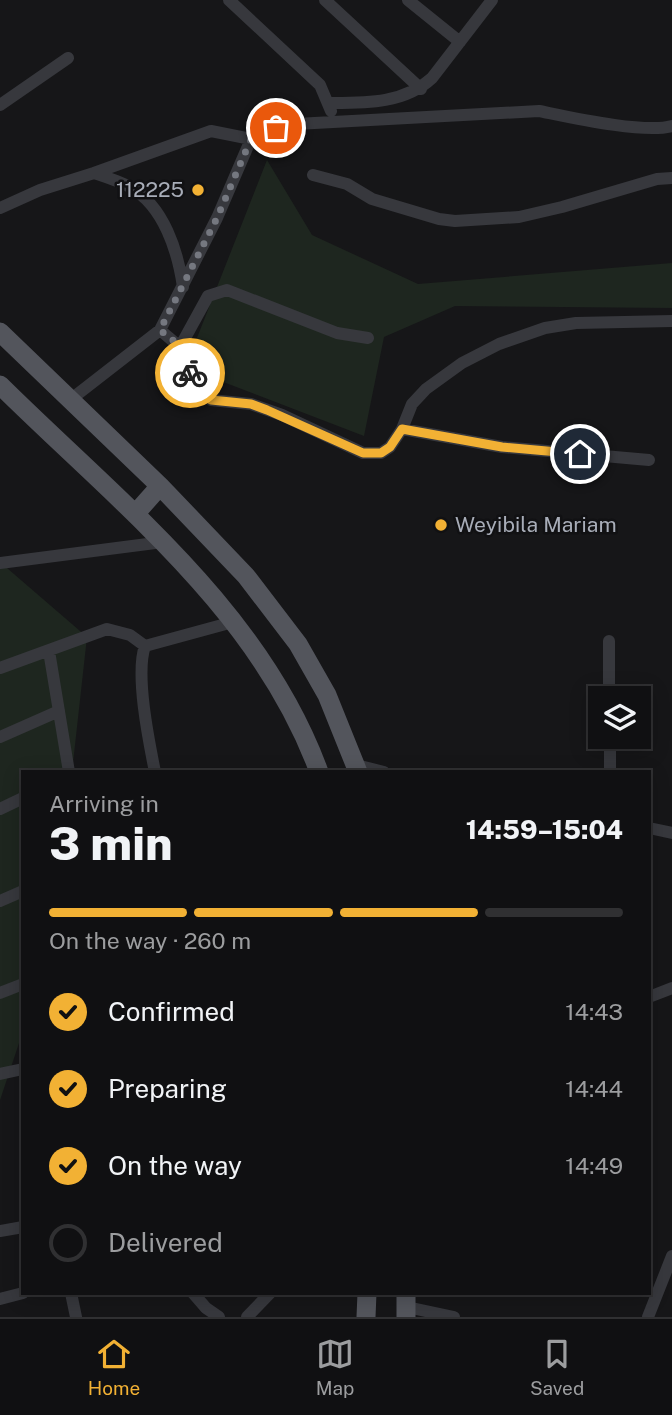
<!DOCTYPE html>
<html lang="en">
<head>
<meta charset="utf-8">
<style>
	body { margin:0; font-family:"Public Sans",sans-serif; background:#1e1e20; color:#f1f3f6; height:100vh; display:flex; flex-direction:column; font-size:26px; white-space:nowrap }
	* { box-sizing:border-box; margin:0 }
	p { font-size:23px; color:#9c9d9f }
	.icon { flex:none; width:38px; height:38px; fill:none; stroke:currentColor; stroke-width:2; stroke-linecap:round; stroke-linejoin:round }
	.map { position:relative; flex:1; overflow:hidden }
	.panel { position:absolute; left:21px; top:770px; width:630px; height:525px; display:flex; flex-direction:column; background:#101012; border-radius:0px; box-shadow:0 4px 18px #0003,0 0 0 2px #303032 }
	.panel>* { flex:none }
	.controls { position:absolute; left:588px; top:686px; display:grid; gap:14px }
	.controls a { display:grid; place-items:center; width:63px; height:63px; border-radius:0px; background:#101012; box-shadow:0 4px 18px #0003,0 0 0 2px #303032; font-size:35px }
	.pin { position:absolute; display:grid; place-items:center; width:60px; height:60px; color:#fff; margin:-30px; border:4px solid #fff; border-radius:50%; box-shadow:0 2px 7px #0007 }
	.courier { position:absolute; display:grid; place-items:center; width:70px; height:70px; margin:-35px; border:5px solid #f2b134; border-radius:50%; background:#fff; color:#222; box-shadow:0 2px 9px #0007 }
	.head em { font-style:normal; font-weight:800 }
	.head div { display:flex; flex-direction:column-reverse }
	.head { display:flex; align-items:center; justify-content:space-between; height:119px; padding:0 28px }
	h1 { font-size:46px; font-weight:800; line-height:52px }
	.bar { display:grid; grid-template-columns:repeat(4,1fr); gap:10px 7px; align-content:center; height:84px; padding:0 28px }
	.bar i { height:9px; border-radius:5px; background:#303032 }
	.bar .current { background:#f2b134 }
	.bar p { grid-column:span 4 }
	ol { padding:0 28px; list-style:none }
	li { display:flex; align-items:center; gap:21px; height:77px }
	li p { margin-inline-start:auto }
	li .icon { padding:7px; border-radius:50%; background:#f2b134; color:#111; stroke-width:4 }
	li:last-child { color:#9c9d9f }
	li i { width:38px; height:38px; border:4px solid #303032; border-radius:50% }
	.dock { display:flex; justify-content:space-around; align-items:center; height:98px; border-top:2px solid #303032; background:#101012; font-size:19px; color:#9c9d9f }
	.dock a { display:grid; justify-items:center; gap:4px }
	.dock .current { color:#f2b134 }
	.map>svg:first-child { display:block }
	.green { fill:#1e261f }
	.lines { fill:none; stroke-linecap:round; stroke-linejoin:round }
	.minor { stroke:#37383d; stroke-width:12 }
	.primary { stroke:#53555c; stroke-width:19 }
	.done { stroke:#757880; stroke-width:7; stroke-dasharray:0 12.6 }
	.route { stroke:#f2b134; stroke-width:9 }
	.poi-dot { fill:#f2b134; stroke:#111113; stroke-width:2.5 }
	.labels { text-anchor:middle; stroke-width:5; stroke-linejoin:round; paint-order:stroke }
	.poi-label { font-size:21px; fill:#a8adb8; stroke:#111113; text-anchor:end }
</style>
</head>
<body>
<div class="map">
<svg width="672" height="1317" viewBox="0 0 672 1317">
	<rect width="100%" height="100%" fill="#161618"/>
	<path class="green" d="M267,160L312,235L418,284L672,263V308L455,306L384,337L364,436L205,375L193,348Z
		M0,562L87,637L72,772H23V1031L0,1100Z"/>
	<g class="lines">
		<path class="minor" d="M229,0L320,85L331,111
			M325,0L421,89
			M408,0L460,42
			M329,103C365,103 404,104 432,78L492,0
			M0,105L68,58
			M94,173C106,177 119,181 130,187C164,206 178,252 183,287
			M313,175L347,184L372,199L439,219L455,221L519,217L562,207L657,179L672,178
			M0,208L40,190L94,173L211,131L251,139
			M160,330L180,347L190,372L211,400L251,404L282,415L363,453H381L390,447L402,429L412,404L426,389L462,363L499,344L545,328L576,323L672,321
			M180,347L208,296L227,290L337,333L368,338
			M70,400L160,330L217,218L251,139L265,131L296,124L539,111C569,117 644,134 672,126
			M402,429L502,447L649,460
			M0,563L163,542
			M609,641V698
			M145,646C135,674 149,742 155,772
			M145,646L233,622
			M49,651L69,772
			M0,668L107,629L130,635L145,646
			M0,737L59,711
			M356,765L384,772
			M610,772V737
			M0,809L23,798
			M649,828L672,833
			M0,901L23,891
			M0,993L23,984
			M649,997L672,988
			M0,1074L23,1069
			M0,1231L23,1227
			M71,1293L76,1317
			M193,1293L206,1308L219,1317
			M0,1299L23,1293
			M407,1307L454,1317
			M247,1317L270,1293
			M648,1317L672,1256"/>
		<path class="primary" d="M0,332L160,486L246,576L298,644L327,695L358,772
			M0,385C118,502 260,610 319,772
			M136,513L160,486
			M366,1317L367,1293
			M406,1317V1293"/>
	</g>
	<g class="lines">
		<path class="done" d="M190,373L180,346L160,330L217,218L251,139L276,128"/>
		<path class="route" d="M190,373L211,400L251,404L267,410L363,453H381L390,447L402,429L502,447L580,454"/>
	</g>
	<g class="poi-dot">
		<circle cx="198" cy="190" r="7"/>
		<circle cx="441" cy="525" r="7"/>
	</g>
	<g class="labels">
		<g class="poi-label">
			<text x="184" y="197">112225</text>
			<text x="455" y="532" text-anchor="start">Weyibila Mariam</text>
		</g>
	</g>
</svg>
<div class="controls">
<a><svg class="icon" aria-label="layers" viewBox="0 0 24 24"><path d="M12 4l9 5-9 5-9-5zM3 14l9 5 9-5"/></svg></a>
</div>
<div class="pin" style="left:276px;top:128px;background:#ea580c"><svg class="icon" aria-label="bag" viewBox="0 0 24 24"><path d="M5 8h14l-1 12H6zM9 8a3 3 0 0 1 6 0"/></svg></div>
<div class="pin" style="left:580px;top:454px;background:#1f2937"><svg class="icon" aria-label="home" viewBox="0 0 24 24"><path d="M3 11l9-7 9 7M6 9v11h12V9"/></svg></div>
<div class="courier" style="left:190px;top:373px"><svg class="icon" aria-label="bike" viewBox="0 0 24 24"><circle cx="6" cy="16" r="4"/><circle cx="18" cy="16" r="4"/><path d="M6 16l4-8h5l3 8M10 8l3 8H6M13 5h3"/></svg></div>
<section class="panel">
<div class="head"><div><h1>3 min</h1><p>Arriving in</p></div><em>14:59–15:04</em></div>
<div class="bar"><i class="current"></i><i class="current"></i><i class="current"></i><i></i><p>On the way · 260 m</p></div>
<ol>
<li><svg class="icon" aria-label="check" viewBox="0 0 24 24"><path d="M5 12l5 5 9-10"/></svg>Confirmed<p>14:43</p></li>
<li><svg class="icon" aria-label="check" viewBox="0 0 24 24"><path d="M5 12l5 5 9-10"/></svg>Preparing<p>14:44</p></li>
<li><svg class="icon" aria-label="check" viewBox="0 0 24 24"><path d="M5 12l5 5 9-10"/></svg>On the way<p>14:49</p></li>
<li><i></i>Delivered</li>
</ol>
</section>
</div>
<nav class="dock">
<a class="current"><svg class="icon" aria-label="home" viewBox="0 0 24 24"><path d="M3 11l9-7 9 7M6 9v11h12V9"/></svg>Home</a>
<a><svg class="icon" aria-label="map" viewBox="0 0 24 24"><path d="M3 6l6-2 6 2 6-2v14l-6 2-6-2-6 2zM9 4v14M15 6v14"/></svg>Map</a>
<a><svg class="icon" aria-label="saved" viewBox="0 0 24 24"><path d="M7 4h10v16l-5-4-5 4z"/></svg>Saved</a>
</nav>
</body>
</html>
